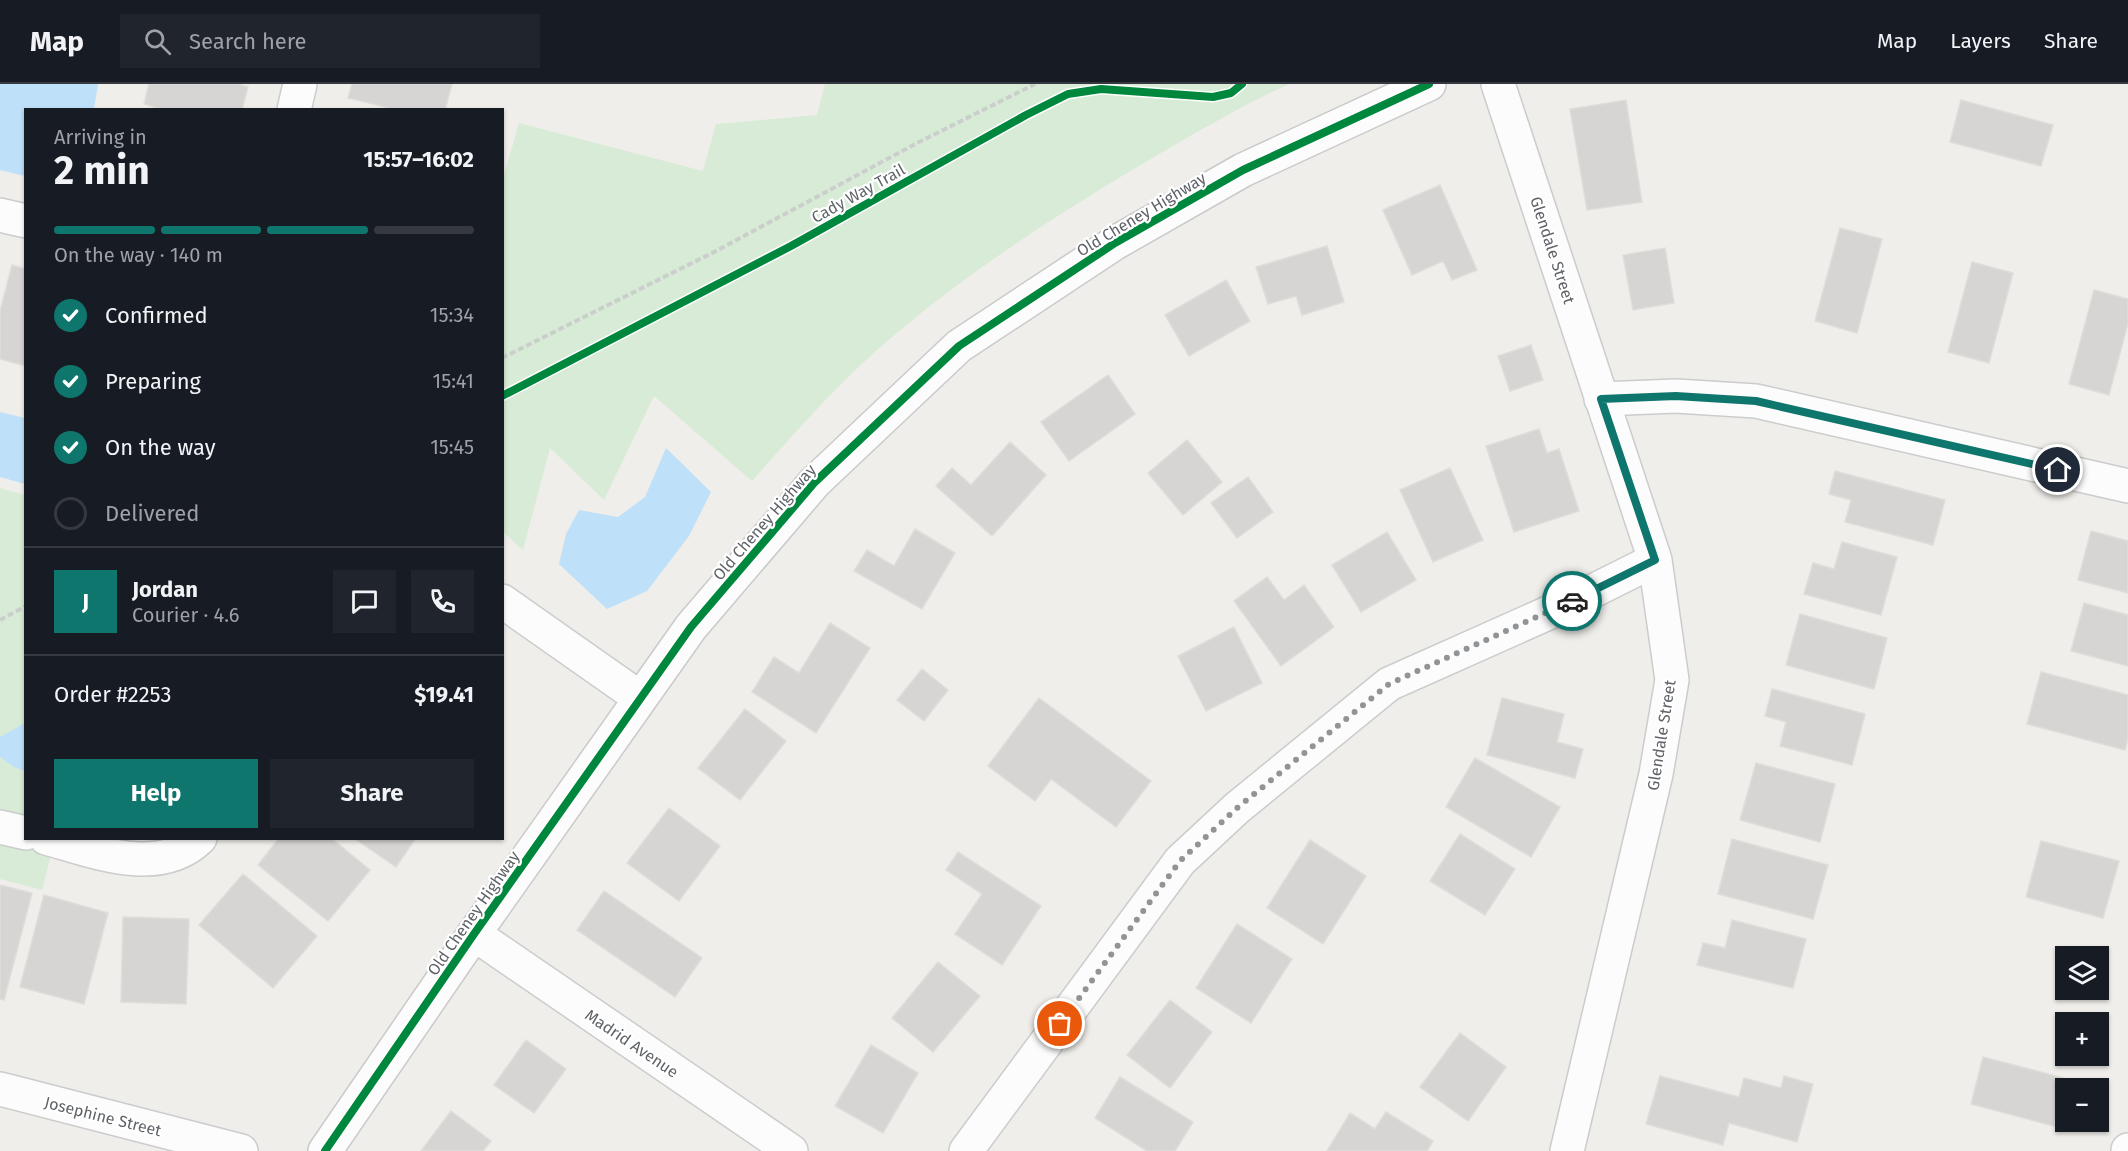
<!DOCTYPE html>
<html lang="en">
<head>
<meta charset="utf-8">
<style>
	body { margin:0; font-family:"Fira Sans",sans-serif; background:#20242c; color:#f1f3f6; height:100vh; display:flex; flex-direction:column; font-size:22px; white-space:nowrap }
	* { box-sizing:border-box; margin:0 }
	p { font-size:20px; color:#9ea1a6 }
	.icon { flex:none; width:33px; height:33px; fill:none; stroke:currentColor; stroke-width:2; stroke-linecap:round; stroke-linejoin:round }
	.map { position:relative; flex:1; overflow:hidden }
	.drawer { position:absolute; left:24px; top:24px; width:480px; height:732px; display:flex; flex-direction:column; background:#171b24; border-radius:0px; box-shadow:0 2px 4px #0004 }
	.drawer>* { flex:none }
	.tools { position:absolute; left:2055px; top:862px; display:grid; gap:12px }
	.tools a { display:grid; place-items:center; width:54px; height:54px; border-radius:0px; background:#171b24; box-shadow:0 2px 4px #0004; font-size:30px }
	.pin { position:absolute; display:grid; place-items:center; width:51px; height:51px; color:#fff; margin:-26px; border:3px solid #fff; border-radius:50%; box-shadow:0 2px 6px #0007 }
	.courier { position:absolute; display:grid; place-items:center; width:60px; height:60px; margin:-30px; border:4px solid #0f766e; border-radius:50%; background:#fff; color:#222; box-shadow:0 2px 8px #0007 }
	.headline em { font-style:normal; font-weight:700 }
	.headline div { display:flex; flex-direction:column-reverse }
	.headline { display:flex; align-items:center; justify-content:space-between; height:102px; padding:0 30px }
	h1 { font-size:39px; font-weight:700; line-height:45px }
	.bar { display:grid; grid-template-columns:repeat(4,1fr); gap:9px 6px; align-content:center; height:72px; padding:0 30px }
	.bar i { height:8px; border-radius:4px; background:#363941 }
	.bar .on { background:#0f766e }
	.bar p { grid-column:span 4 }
	.line { display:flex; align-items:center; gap:15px; padding:0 30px; border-top:2px solid #363941 }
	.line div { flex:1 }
	.round { display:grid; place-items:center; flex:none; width:63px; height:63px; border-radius:0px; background:#20242c }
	ol { padding:0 30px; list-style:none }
	li { display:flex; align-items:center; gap:18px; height:66px }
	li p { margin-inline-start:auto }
	li .icon { padding:6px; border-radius:50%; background:#0f766e; color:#fff; stroke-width:4 }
	li:last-child { color:#9ea1a6 }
	li i { width:33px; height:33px; border:3px solid #363941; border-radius:50% }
	.cta { display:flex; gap:12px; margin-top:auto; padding:12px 30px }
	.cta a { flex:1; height:69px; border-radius:0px; background:#0f766e; color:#fff; font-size:24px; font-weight:700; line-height:69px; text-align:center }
	.cta a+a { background:#20242c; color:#f1f3f6 }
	header { display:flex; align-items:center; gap:36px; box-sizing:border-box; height:84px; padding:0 30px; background:#171b24; border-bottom:2px solid #363941 }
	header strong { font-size:28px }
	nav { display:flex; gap:33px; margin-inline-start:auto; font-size:21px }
	.search { width:420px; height:54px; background:#20242c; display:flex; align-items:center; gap:15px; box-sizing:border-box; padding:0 21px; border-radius:0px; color:#9ea1a6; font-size:22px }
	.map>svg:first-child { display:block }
	.green { fill:#d8ebd6 }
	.water { fill:#bfe0f9 }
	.building { fill:#d6d5d3; stroke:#deddd9; stroke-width:1.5 }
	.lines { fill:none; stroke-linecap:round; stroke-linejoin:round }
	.street-casing { stroke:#cbcccc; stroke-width:36 }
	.secondary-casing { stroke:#cacacb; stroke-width:36 }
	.path { stroke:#cacfcc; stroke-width:4; stroke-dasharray:6 3; stroke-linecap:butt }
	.street { stroke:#fdfcfc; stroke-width:33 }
	.secondary { stroke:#fdfcfc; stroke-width:33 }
	.cycleway-casing { stroke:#fff; stroke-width:11 }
	.cycleway { stroke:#00873e; stroke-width:8 }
	.done { stroke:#919496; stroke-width:6; stroke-dasharray:0 10.8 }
	.route { stroke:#0f766e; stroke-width:8 }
	.labels { text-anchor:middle; stroke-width:4.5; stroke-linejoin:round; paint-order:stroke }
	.street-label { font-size:16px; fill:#5f6368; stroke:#fff }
</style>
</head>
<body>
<header>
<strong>Map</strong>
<div class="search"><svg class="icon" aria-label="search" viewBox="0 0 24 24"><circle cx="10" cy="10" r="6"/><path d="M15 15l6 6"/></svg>Search here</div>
<nav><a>Map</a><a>Layers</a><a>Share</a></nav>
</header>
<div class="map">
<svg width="2128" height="1067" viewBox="0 0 2128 1067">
	<rect width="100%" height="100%" fill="#efeeea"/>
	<path class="green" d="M825,0H1289C1241,22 1195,49 1149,76C1054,132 960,193 877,266C832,306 792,352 752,397L654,312L604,416L550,364L523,466L502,447V98L519,39L703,87L716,40L817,31Z
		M0,404L25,411L26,754L55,755L42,806L0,795Z"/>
	<path class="water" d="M0,0H98L94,25L26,26L25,92L0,86Z
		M0,328L25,334V400L0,393Z
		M666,364L711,408L689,452L647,507L607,525L559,480L566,450L579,426L618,433L645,413Z
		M25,639V687L14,683L0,673V653Z"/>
	<path class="building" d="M149,0H238L248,3L242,26H165L144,20Z
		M352,0H452L445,26H397L348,14Z
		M1626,16L1642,118L1587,126L1570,25Z
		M1961,16L2053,41L2041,82L1950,58Z
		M1440,101L1477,186L1452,196L1443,177L1412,191L1383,126Z
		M1840,144L1882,155L1857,249L1815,237Z
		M1327,162L1344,218L1302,231L1296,212L1268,220L1256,183Z
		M1665,164L1674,219L1633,226L1623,171Z
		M1972,178L2013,189L1989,279L1948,268Z
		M12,181L26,185V282L0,275V227Z
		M1226,196L1250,237L1189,272L1165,231Z
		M2094,206L2128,215V239L2109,311L2069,300Z
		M1531,261L1543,296L1510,307L1498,272Z
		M1108,291L1135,330L1069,377L1041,338Z
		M1539,345L1547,369L1559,365L1579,427L1514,448L1486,362Z
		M1187,356L1222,398L1183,431L1148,389Z
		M1010,358L1046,391L992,452L936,402L952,384L971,401Z
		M1450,384L1483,456L1433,478L1400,406Z
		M1835,387L1945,416L1933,461L1845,438L1851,416L1829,410Z
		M1248,393L1273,428L1237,454L1211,419Z
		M915,445L955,469L922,525L854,487L867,466L894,482Z
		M2091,447L2128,457V509L2078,496Z
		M1387,448L1416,496L1361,528L1332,481Z
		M1842,458L1897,473L1881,531L1804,510L1813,479L1834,485Z
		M1267,493L1284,516L1304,501L1334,543L1281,582L1234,517Z
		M2084,519L2128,531V582L2071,567Z
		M1800,530L1887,554L1874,605L1786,581Z
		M830,539L870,564L816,649L752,608L774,573L799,589Z
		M1234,543L1262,599L1206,627L1178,572Z
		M922,585L948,606L924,637L897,616Z
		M2041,588L2128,611V654L2125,666L2027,640Z
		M1772,605L1865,630L1852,681L1780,662L1786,638L1765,632Z
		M1039,614L1151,697L1116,743L1051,695L1035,717L988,682Z
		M1502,614L1564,630L1557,658L1583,665L1575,694L1487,671Z
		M745,625L786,657L740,716L698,684Z
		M1475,674L1560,723L1531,773L1446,723Z
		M1756,679L1835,700L1820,758L1740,736Z
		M669,724L720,762L679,817L627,779Z
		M1460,750L1515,785L1485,831L1430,797Z
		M279,754H331L370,786L328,837L258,781Z
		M354,754H416L396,783Z
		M1732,755L1828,781L1813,835L1718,810Z
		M1310,756L1366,792L1323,860L1267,824Z
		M2041,757L2119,777L2103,834L2026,813Z
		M958,768L1041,822L1002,881L955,850L982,810L946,786Z
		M243,790L317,852L273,904L199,841Z
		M0,801L32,809L4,916L0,915Z
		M604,807L702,874L675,913L577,846Z
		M44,811L108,829L84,920L20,903Z
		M123,833L189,835L186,920L121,918Z
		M1732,836L1806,855L1793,904L1697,881L1703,859L1725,864Z
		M1237,840L1292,875L1251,939L1196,904Z
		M938,878L980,912L933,968L892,934Z
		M1170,916L1212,948L1170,1004L1127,971Z
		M1460,949L1506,983L1468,1037L1420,1003Z
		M526,956L566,985L534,1029L494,1001Z
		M871,961L918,989L883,1049L835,1022Z
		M1983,973L2067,995L2054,1042L1971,1020Z
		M1660,992L1739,1013L1744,994L1781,1004L1784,992L1813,1000L1797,1058L1729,1039L1723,1061L1646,1040Z
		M1120,993L1193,1038L1175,1067H1147L1095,1034Z
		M451,1027L491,1057L483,1067H421Z
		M1386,1028L1433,1057L1427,1067H1327L1350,1029L1375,1045Z"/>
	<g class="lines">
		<defs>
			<path id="street" d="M1498,0L1655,476L1672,596L1656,690L1567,1067
				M294,26L300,0
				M0,131L26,137
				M1601,315L1676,312L1756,317L2128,402
				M502,517L640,614
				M0,743L26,749
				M46,754C93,767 159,794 200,754
				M474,850L791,1067
				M0,1005L241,1067
				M966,1067L1180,777L1237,724L1389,600L1557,525L1655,476
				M2128,1067V1066"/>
			<path id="secondary" d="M325,1067L474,850L691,543L815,398L959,262L1115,159L1243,86L1429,0"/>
		</defs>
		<use href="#street" class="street-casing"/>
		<use href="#secondary" class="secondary-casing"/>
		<path class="path" d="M502,274L716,167L919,58L1035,0
			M0,536L26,522"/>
		<use href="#street" class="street"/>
		<use href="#secondary" class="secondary"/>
		<defs>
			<path id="cycleway" d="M502,312L791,162L1026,31L1068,10L1101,5L1213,13L1231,9L1242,0
				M325,1067L474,850L691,543L815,398L959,262L1115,159L1243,86L1429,0"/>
		</defs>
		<use href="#cycleway" class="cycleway-casing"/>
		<use href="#cycleway" class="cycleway"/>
	</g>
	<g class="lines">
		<path class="done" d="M1060,940L1180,777L1237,724L1389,600L1572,517"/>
		<path class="route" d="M1572,517L1655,476L1601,315L1676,312L1756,317L2058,386"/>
	</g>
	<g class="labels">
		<g class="street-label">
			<text transform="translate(858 109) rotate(-29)" y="6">Cady Way Trail</text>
			<text transform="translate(1141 130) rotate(-31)" y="6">Old Cheney Highway</text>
			<text transform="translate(1553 166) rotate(72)" y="6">Glendale Street</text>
			<text transform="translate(764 438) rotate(-49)" y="6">Old Cheney Highway</text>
			<text transform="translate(1661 651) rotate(-81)" y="6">Glendale Street</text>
			<text transform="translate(473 829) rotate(-55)" y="6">Old Cheney Highway</text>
			<text transform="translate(632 959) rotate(34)" y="6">Madrid Avenue</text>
			<text transform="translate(103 1032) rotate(14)" y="6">Josephine Street</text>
		</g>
	</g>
</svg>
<div class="tools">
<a><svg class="icon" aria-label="layers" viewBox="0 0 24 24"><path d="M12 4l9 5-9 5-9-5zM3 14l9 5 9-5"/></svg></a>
<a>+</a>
<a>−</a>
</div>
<div class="pin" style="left:1060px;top:940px;background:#ea580c"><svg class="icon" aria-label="bag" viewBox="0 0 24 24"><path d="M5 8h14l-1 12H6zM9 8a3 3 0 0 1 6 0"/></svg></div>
<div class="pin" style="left:2058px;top:386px;background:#1f2937"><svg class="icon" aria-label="home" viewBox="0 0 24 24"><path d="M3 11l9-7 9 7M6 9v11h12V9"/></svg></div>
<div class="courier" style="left:1572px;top:517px"><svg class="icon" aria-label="car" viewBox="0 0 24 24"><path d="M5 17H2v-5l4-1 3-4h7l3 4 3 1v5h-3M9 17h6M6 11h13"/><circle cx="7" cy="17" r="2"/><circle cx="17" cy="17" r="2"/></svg></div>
<section class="drawer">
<div class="headline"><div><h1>2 min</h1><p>Arriving in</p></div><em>15:57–16:02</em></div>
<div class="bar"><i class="on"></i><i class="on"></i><i class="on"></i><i></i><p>On the way · 140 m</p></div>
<ol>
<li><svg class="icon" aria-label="check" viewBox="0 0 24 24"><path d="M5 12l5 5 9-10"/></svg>Confirmed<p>15:34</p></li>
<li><svg class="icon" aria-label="check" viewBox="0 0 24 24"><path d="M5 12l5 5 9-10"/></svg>Preparing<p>15:41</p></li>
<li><svg class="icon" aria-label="check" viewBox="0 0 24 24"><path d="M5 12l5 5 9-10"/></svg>On the way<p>15:45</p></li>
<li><i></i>Delivered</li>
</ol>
<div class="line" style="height:108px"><b class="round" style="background:#0f766e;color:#fff">J</b><div><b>Jordan</b><p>Courier · 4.6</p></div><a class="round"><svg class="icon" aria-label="chat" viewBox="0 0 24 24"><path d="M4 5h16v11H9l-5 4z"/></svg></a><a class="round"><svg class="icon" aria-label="phone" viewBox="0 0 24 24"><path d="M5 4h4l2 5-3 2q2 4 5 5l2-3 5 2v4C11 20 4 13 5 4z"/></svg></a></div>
<div class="line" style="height:78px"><div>Order #2253</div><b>$19.41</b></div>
<div class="cta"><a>Help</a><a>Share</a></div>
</section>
</div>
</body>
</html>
